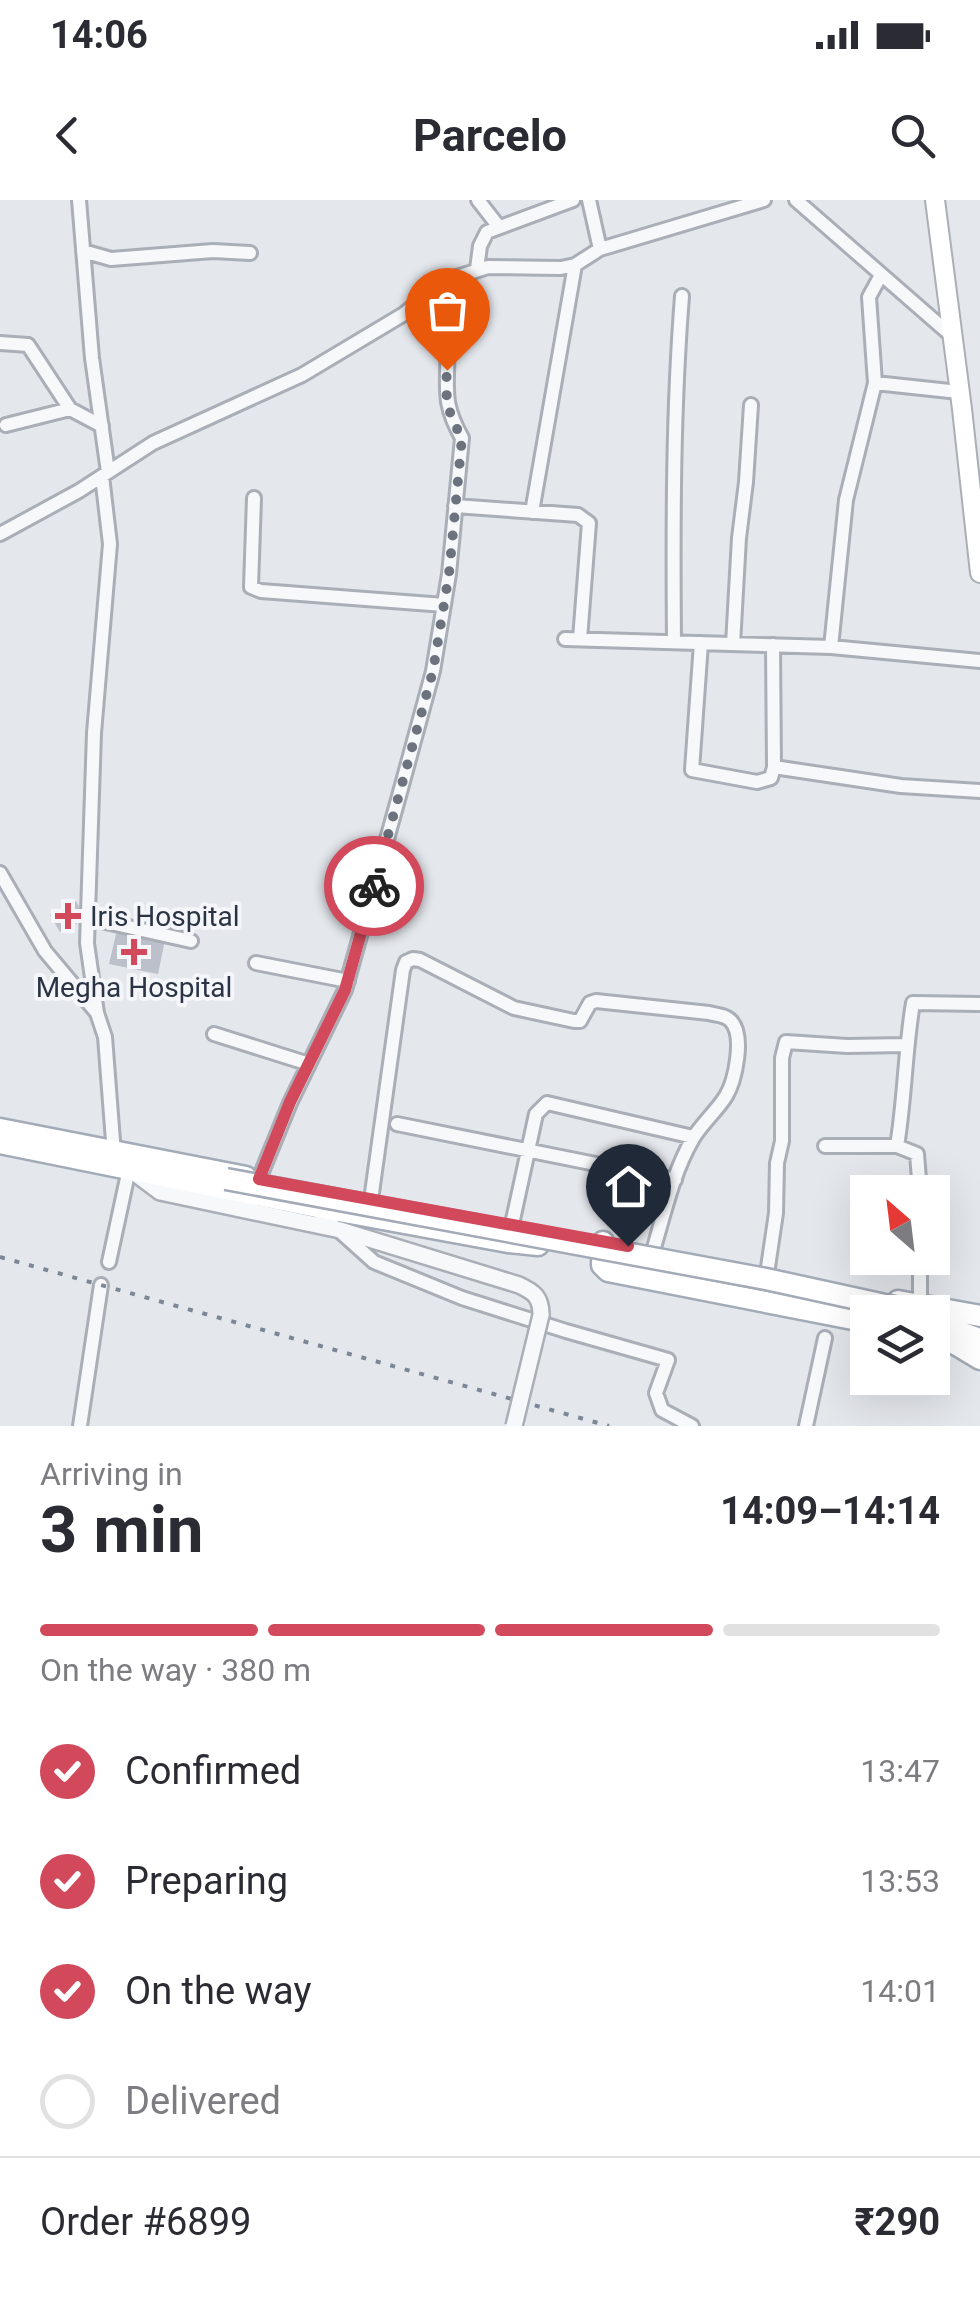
<!DOCTYPE html>
<html lang="en">
<head>
<meta charset="utf-8">
<style>
	body { margin:0; font-family:Roboto,sans-serif; background:#f7f7f7; color:#2b2b33; height:100vh; display:flex; flex-direction:column; font-size:38px; white-space:nowrap }
	* { box-sizing:border-box; margin:0 }
	p { font-size:32px; color:#7c7c81 }
	.icon { flex:none; width:55px; height:55px; fill:none; stroke:currentColor; stroke-width:2; stroke-linecap:round; stroke-linejoin:round }
	.map { position:relative; height:1226px; overflow:hidden }
	.panel { display:flex; flex-direction:column; background:#fff; flex:1 }
	.panel>* { flex:none }
	.needle { width:65px; rotate:332deg }
	.buttons { position:absolute; left:850px; top:975px; display:grid; gap:20px }
	.buttons a { display:grid; place-items:center; width:100px; height:100px; border-radius:0px; background:#fff; box-shadow:0 10px 40px #0002; font-size:50px }
	.pin { position:absolute; display:grid; place-items:center; width:85px; height:85px; color:#fff; margin:-102px -42px; border-radius:50% 50% 50% 0; rotate:-45deg; box-shadow:0 0 10px #0007 }
	.pin .icon { rotate:45deg }
	.courier { position:absolute; display:grid; place-items:center; width:100px; height:100px; margin:-50px; border:8px solid #d1495b; border-radius:50%; background:#fff; color:#222; box-shadow:0 2px 12px #0007 }
	.headline em { font-style:normal; font-weight:700 }
	.headline div { display:flex; flex-direction:column-reverse }
	.headline { display:flex; align-items:center; justify-content:space-between; height:170px; padding:0 40px }
	h1 { font-size:65px; font-weight:700; line-height:75px }
	.bar { display:grid; grid-template-columns:repeat(4,1fr); gap:15px 10px; align-content:center; height:120px; padding:0 40px }
	.bar i { height:12px; border-radius:8px; background:#e1e1e2 }
	.bar .current { background:#d1495b }
	.bar p { grid-column:span 4 }
	.line { display:flex; align-items:center; gap:25px; padding:0 40px; border-top:2px solid #e1e1e2 }
	.line div { flex:1 }
	ol { padding:0 40px; list-style:none }
	li { display:flex; align-items:center; gap:30px; height:110px }
	li p { margin-inline-start:auto }
	li .icon { padding:10px; border-radius:50%; background:#d1495b; color:#fff; stroke-width:4 }
	li:last-child { color:#7c7c81 }
	li i { width:55px; height:55px; border:5px solid #e1e1e2; border-radius:50% }
	.status { display:flex; justify-content:space-between; align-items:center; height:70px; padding:0 50px; background:#fff; direction:ltr }
	.status svg { height:28px; fill:currentColor }
	header { display:flex; justify-content:space-between; align-items:center; height:130px; padding:0 40px; background:#fff; font-size:45px; font-weight:700 }
	.map>svg:first-child { display:block }
	.building { fill:#bbc0ca }
	.lines { fill:none; stroke-linecap:round; stroke-linejoin:round }
	.minor-casing { stroke:#a9aeb7; stroke-width:18 }
	.tertiary-casing { stroke:#a9aeb7; stroke-width:20 }
	.secondary-casing { stroke:#a9aeb7; stroke-width:22 }
	.primary-casing { stroke:#a3abb8; stroke-width:25 }
	.minor { stroke:#f7f8fa; stroke-width:12 }
	.tertiary { stroke:#f7f8fa; stroke-width:15 }
	.secondary { stroke:#fff; stroke-width:18 }
	.primary { stroke:#fff; stroke-width:20 }
	.rail { stroke:#7d8696; stroke-width:4; stroke-dasharray:5 10; stroke-linecap:butt }
	.tertiary-bridge-casing { stroke:#a9aeb7; stroke-width:20; stroke-linecap:butt }
	.primary-bridge-casing { stroke:#a3abb8; stroke-width:25; stroke-linecap:butt }
	.tertiary-bridge { stroke:#f7f8fa; stroke-width:15 }
	.primary-bridge { stroke:#fff; stroke-width:20 }
	.done { stroke:#6c737f; stroke-width:10; stroke-dasharray:0 18 }
	.route { stroke:#d1495b; stroke-width:12 }
	.poi-dot { fill:#d1495b; stroke:#f4f6f9; stroke-width:4 }
	.labels { text-anchor:middle; stroke-width:8; stroke-linejoin:round; paint-order:stroke }
	.poi-label { font-size:28px; fill:#2b3445; stroke:#f4f6f9; text-anchor:start }
</style>
</head>
<body>
<div class="status"><b>14:06</b><svg viewBox="0 0 49 12"><path d="M0 12V9h3v3zM5 12V6h3v6zM10 12V3h3v9zM15 12V0h3v12zM26 1h20v11H26zM47 4h2v5h-2z"/></svg></div>
<header><svg class="icon" aria-label="back" viewBox="0 0 24 24"><path d="M15 5l-7 7 7 7"/></svg>Parcelo<svg class="icon" aria-label="search" viewBox="0 0 24 24"><circle cx="10" cy="10" r="6"/><path d="M15 15l6 6"/></svg></header>
<div class="map">
<svg width="980" height="1226" viewBox="0 0 980 1226">
	<rect width="100%" height="100%" fill="#e4e7ec"/>
	<path class="building" d="M76,701L85,719L60,732L50,715Z
		M117,730L165,740L158,774L109,764Z"/>
	<g class="lines">
		<defs>
			<path id="minor" d="M79,0L92,158L108,272
				M478,0L499,27
				M589,0L600,49
				M796,0L952,136
				M83,51L111,59L213,51L250,53
				M477,69L480,46L487,32L573,0
				M0,143L28,145L70,209
				M875,183L869,97L881,75
				M6,225L70,209L102,226
				M254,298L251,387L261,391L444,405
				M455,306L578,315L589,323L580,439
				M532,312L575,65
				M0,334L79,291L153,243L302,175L404,114L444,81L488,67L561,68L575,65L600,49L764,0
				M565,439L831,447L846,300L875,183L959,192
				M674,442C673,326 673,211 682,96
				M701,443L692,570L757,582L771,578L774,567L773,445
				M733,444L739,338L746,282L751,205
				M831,447L980,461
				M774,567L901,586L980,591
				M0,673L45,751L97,813L105,837L114,954
				M88,718L191,741
				M256,763L348,781
				M97,813L87,743L94,533L110,344L102,276
				M214,834L309,864
				M397,924L675,980
				M825,946H897L917,954L920,992
				M897,946C905,898 905,850 913,803L980,804
				M259,979L290,903L345,790L399,596L433,471L449,374L462,238C440,199 449,186 447,145C446,123 443,102 444,81
				M371,1000L403,770L406,762L413,759L420,760L514,808L574,821H580L590,803L596,801L709,813C716,815 726,815 731,821C745,836 735,881 726,896C716,912 701,924 692,940C673,973 664,1014 653,1051
				M314,1008L374,1062L462,1098L566,1131L668,1160L656,1193L662,1210L692,1226
				M509,1038L536,914L547,903L693,937
				M109,1062L129,969
				M767,1074L776,1013L777,963L782,941V858L786,842L847,846L906,845
				M920,1105V1058
				M80,1226L101,1085
				M806,1226L825,1138"/>
			<path id="tertiary" d="M132,971L160,992L340,1030L519,1085C534,1092 541,1097 541,1115"/>
			<path id="secondary" d="M935,0L962,209L980,373"/>
			<path id="primary" d="M0,929L246,977
				M0,943L312,1006L508,1042L538,1045
				M603,1042L602,1065L608,1071L868,1122
				M898,1101L980,1116
				M932,1122L980,1139
				M932,1137L955,1144L980,1159"/>
		</defs>
		<use href="#minor" class="minor-casing"/>
		<use href="#tertiary" class="tertiary-casing"/>
		<use href="#secondary" class="secondary-casing"/>
		<use href="#primary" class="primary-casing"/>
		<use href="#minor" class="minor"/>
		<use href="#tertiary" class="tertiary"/>
		<use href="#secondary" class="secondary"/>
		<use href="#primary" class="primary"/>
		<path class="rail" d="M0,1057L609,1226"/>
		<defs>
			<path id="tertiary-bridge" d="M514,1226L541,1115"/>
			<path id="primary-bridge" d="M226,979L766,1079L917,1112"/>
		</defs>
		<use href="#tertiary-bridge" class="tertiary-bridge-casing"/>
		<use href="#primary-bridge" class="primary-bridge-casing"/>
		<use href="#tertiary-bridge" class="tertiary-bridge"/>
		<use href="#primary-bridge" class="primary-bridge"/>
	</g>
	<g class="lines">
		<path class="done" d="M374,686L433,471L449,374L462,238C447,212 445,199 447,170"/>
		<path class="route" d="M374,686L345,790L290,902L259,979L628,1046"/>
	</g>
	<g class="poi-dot">
		<path d="M63 701h10v10h10v10h-10v10h-10v-10h-10v-10h10z"/>
		<path d="M129 737h10v10h10v10h-10v10h-10v-10h-10v-10h10z"/>
	</g>
	<g class="labels">
		<g class="poi-label">
			<text x="90" y="726">Iris Hospital</text>
			<text x="134" y="797" text-anchor="middle">Megha Hospital</text>
		</g>
	</g>
</svg>
<div class="buttons">
<a><svg class="needle" viewBox="-14 -14 28 28"><path d="M0-13l5 13h-10z" fill="#e53935"/><path d="M0 13l5-13h-10z" fill="#7c7c81"/></svg></a>
<a><svg class="icon" aria-label="layers" viewBox="0 0 24 24"><path d="M12 4l9 5-9 5-9-5zM3 14l9 5 9-5"/></svg></a>
</div>
<div class="pin" style="left:447px;top:170px;background:#ea580c"><svg class="icon" aria-label="bag" viewBox="0 0 24 24"><path d="M5 8h14l-1 12H6zM9 8a3 3 0 0 1 6 0"/></svg></div>
<div class="pin" style="left:628px;top:1046px;background:#1f2937"><svg class="icon" aria-label="home" viewBox="0 0 24 24"><path d="M3 11l9-7 9 7M6 9v11h12V9"/></svg></div>
<div class="courier" style="left:374px;top:686px"><svg class="icon" aria-label="bike" viewBox="0 0 24 24"><circle cx="6" cy="16" r="4"/><circle cx="18" cy="16" r="4"/><path d="M6 16l4-8h5l3 8M10 8l3 8H6M13 5h3"/></svg></div>
</div>
<section class="panel">
<div class="headline"><div><h1>3 min</h1><p>Arriving in</p></div><em>14:09–14:14</em></div>
<div class="bar"><i class="current"></i><i class="current"></i><i class="current"></i><i></i><p>On the way · 380 m</p></div>
<ol>
<li><svg class="icon" aria-label="check" viewBox="0 0 24 24"><path d="M5 12l5 5 9-10"/></svg>Confirmed<p>13:47</p></li>
<li><svg class="icon" aria-label="check" viewBox="0 0 24 24"><path d="M5 12l5 5 9-10"/></svg>Preparing<p>13:53</p></li>
<li><svg class="icon" aria-label="check" viewBox="0 0 24 24"><path d="M5 12l5 5 9-10"/></svg>On the way<p>14:01</p></li>
<li><i></i>Delivered</li>
</ol>
<div class="line" style="height:130px"><div>Order #6899</div><b>₹290</b></div>
</section>
</body>
</html>
